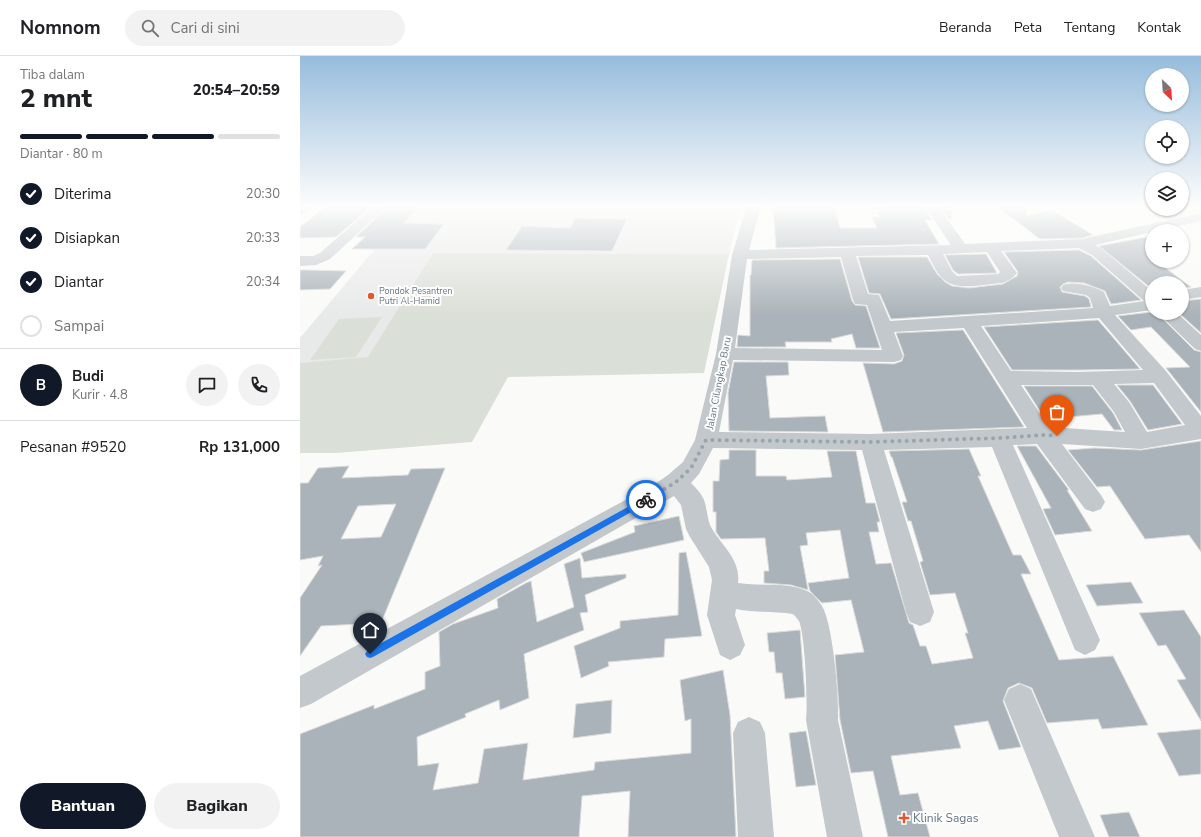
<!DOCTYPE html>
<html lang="id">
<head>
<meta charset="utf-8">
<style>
	body { margin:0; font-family:"Nunito Sans",sans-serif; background:#f2f2f2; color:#202124; height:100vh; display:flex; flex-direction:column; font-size:15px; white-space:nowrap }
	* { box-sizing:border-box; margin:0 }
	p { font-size:13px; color:#757577 }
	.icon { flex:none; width:22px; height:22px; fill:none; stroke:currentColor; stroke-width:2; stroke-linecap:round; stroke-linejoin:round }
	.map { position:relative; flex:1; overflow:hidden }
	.details { display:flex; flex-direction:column; background:#fff; width:300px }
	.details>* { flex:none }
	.needle { width:26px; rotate:155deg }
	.buttons { position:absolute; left:845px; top:12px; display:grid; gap:8px }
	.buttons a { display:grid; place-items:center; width:44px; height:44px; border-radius:50%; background:#fff; box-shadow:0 1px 3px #0004; font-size:20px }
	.pin { position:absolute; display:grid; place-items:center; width:34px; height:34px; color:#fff; margin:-41px -17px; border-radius:50% 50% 50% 0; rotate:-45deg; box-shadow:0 0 4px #0007 }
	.pin .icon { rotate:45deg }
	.courier { position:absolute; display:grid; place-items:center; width:40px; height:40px; margin:-20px; border:3px solid #1a73e8; border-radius:50%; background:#fff; color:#222; box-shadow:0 1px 5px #0007 }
	.overview em { font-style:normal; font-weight:800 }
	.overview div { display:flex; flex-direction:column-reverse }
	.overview { display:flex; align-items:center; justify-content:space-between; height:68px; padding:0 20px }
	h1 { font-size:26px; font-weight:800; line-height:30px }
	.bar { display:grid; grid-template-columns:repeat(4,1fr); gap:6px 4px; align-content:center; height:48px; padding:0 20px }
	.bar i { height:5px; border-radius:3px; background:#e0e0e0 }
	.bar .selected { background:#111827 }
	.bar p { grid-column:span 4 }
	.line { display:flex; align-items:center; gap:10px; padding:0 20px; border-top:1px solid #e0e0e0 }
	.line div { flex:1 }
	.round { display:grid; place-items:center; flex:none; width:42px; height:42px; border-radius:21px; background:#f2f2f2 }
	ol { padding:0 20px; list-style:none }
	li { display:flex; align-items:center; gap:12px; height:44px }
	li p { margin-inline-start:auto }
	li .icon { padding:4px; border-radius:50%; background:#111827; color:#fff; stroke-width:4 }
	li:last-child { color:#757577 }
	li i { width:22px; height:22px; border:2px solid #e0e0e0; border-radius:50% }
	.primary-button { display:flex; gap:8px; margin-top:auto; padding:8px 20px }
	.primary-button a { flex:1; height:46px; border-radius:24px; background:#111827; color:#fff; font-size:16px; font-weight:800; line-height:46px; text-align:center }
	.primary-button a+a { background:#f2f2f2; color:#202124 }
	header { display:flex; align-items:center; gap:24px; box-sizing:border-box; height:56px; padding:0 20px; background:#fff; border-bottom:1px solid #e0e0e0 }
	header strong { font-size:19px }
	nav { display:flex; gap:22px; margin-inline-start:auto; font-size:14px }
	.search { width:280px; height:36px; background:#f2f2f2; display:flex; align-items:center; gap:10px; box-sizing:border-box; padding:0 14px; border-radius:22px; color:#757577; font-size:15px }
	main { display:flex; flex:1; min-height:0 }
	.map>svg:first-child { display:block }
	.built { fill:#e8e9e9 }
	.green { fill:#dadfd7 }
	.building { fill:#aab3b9; stroke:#dcdcda; fill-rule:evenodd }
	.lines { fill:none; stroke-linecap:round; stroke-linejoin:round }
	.minor { fill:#c3c8cc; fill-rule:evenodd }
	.route { fill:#1a73e8 }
	.done { stroke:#99a4ac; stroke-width:4; stroke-dasharray:0 7.2 }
	.poi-dot { fill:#e4572e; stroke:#fff; stroke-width:1.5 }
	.labels { text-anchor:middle; stroke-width:4; stroke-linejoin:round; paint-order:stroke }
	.far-poi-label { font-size:9px; fill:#657683; stroke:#fff; text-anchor:start }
	.street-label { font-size:10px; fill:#657683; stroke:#fff }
	.near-poi-label { font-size:12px; fill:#657683; stroke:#fff; text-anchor:start }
</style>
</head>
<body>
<header>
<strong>Nomnom</strong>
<div class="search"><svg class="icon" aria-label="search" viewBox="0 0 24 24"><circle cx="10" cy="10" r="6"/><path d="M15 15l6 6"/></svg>Cari di sini</div>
<nav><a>Beranda</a><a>Peta</a><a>Tentang</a><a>Kontak</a></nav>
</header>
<main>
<section class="details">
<div class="overview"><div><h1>2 mnt</h1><p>Tiba dalam</p></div><em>20:54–20:59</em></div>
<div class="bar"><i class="selected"></i><i class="selected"></i><i class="selected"></i><i></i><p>Diantar · 80 m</p></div>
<ol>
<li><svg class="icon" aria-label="check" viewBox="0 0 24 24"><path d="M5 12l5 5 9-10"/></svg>Diterima<p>20:30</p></li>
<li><svg class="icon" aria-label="check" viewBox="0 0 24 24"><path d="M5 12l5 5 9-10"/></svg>Disiapkan<p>20:33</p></li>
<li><svg class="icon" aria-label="check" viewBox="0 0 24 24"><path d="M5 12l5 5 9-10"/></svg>Diantar<p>20:34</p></li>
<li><i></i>Sampai</li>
</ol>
<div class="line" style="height:72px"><b class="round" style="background:#111827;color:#fff">B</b><div><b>Budi</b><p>Kurir · 4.8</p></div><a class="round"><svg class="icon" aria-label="chat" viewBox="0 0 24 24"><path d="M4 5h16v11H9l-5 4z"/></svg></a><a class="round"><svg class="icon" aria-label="phone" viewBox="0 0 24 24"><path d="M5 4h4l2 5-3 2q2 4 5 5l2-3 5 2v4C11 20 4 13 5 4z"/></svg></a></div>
<div class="line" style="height:52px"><div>Pesanan #9520</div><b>Rp 131,000</b></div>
<div class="primary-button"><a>Bantuan</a><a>Bagikan</a></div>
</section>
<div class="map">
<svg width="901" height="781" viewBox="0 0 901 781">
	<rect width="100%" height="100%" fill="#fafaf8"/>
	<path class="built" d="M112,149H441L429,198L133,197L68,302L0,307V282Z"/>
	<path class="green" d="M133,197L429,198L404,317L208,321L172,386L36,397H0V307L68,301Z
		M82,261L56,301L10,304L39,263Z"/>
	<path class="building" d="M28,149H73L36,181L0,182V171Z
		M90,149L119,150L104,167L144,168L125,193H52L65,181H56Z
		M473,149H534L540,172H577L572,161H580L577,156L583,155L585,149H623L632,164H625L639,188L476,192Z
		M639,149H651L652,163H649Z
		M695,149H726V160L752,154L793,179L782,182L740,183Z
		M275,162L327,163L312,195L206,194L222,170L270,172Z
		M852,180V205H862L870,210L864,211L891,231L882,232V227H852V233L799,190Z
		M779,194L791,200L841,244L811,248L805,235L784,227L768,226L763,228L760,231L762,236L785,240L789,243L791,251L591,263L580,238L569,237L558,201H627L637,218L645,226L652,230L669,232L703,228L717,220L718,216L704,196Z
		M686,198L697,217L658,218L653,214L645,199Z
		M540,203L552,245L555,249L566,250L580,292H556L552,278L531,283L532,286H485L486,291H437L438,279L450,280V219H451L452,204Z
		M0,214H8L46,215L30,233L0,234Z
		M901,243V277L879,257H882V245Z
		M852,256V257H857L894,294L901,296V356L866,312L890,311L851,271L831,274L818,260Z
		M798,264L840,313L778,314H712L684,271Z
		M663,274L724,371L583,376L563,307L594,308L602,305L604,299L596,277Z
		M434,306H488L489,319L466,320L470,362L525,360L528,376L429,375L428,337Z
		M817,329H853L882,368L848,374L830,345Z
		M724,330H792L813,357L822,374H814L802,358L745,363Z
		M901,385V496L889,479L845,483L810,430L797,431L768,394L794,392L841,394Z
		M717,390H736L769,434H767L792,475L755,479L743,453L751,452Z
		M669,393L681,420H678L713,499H721L731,518H721L759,604L813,600L848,669L802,673L798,663L747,667L732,632L719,627L708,632L703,645L721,691L699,694L688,665L654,670L661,692L591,700L600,739L618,737L630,781H588L573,715L551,717L540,664L535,599L564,596L551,544L522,547L510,535L508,527L549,522L540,474L506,477L508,489L500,490L508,534L491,529L464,527V515H469L465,482L421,483L416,476V456H413V425H419L420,404L429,403V394H456V420H486L487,424L532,421L527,395H556L566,447H575L580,466H577L579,476H569L576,508L591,507L609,567L613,569L620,590H626L632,608L673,602L665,577H668L655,537L630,539L620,506L623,505L611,465H608L602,446H607L592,401H591L589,395Z
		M49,410L42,422L108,419L111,413L145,412L81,567L21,570L0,600V542L22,509L18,510L23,500L0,504V427H8L18,412ZM96,448L81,481L41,483L58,450Z
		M379,460L384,484L284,506L281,497L335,476L334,470Z
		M386,496L402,580L365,583L364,601L308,606L309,610L281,622L274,590L320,572V565L378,559L379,497Z
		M280,502L282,522L326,518V522L285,539L288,556L280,557L284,574L224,598L229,642L200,654L199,644L165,658L166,661L117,681L118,710L139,707L133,734L178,727L184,693L228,687L223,724L294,714L295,706L391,697V663L385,665L380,624L423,614L430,659L436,781H328L330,735L282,740L279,781H0V678L74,649V653L125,633V616L140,610L139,576L153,568L198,552L197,543L226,527L231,525L237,566L274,551L264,508Z
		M831,526L843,547L797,550L786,529Z
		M884,554L901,581V665L877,624L886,623L866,589L858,590L839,557Z
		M500,574L505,641L485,643L482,617H476L474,596H469L467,577Z
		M312,644L311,677L273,682L276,648Z
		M901,673V718L879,720L857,677Z
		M506,675L516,729L496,731L489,677Z
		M829,756L840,781H809L800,759Z"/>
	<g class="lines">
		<path class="minor" d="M0,149H13L5,158L0,159Z
			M75,149H89L30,203L16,209L0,210V200H13L20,197Z
			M447,149H461L449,194L651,189L624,149H637L665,188L782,183L901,157V165L795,189L802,193L852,235V254L815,259L866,315L901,360V383L841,393L762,388L801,439L805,446L801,453L793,456L785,453L737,388L713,389L800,584L795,594L785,599L775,594L692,391L584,394L634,556L630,566L620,570L610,566L606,556L562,394L413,392L399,418L391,427C396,432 401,437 404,444C407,452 407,461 410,469C420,489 441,502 438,527C461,531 486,525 507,535C513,537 519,545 522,550C533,568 539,641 538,664L563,781H527L506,664C508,648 505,578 499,565C497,562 495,560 493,558C474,555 455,557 436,553L435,559L445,589L440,599L430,604L420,599L407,559L412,524L409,511L390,481L386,473L381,449L374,440L11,648L0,652V620L355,428L368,419L383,406L395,384L416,298L432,199ZM779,192L792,199L844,245L810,250L804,236C792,230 776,225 763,229L761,232L763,235L786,239L790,242L793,252L590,265L579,239L568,238L556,200L628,199C632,206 635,214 640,220C653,237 684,228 702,227C708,225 713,222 717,217L701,195ZM687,196L700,216L698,218L657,220L652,215L643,198ZM541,201L553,244L555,248L567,249L582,294L435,292L447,203ZM799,262L843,314L778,316L711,315L681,270ZM664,272L727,372L571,378L419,376L433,304L594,306L601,304L603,300L594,276ZM854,327L885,369L847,376L829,346L814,328ZM721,329H793L814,356L825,376L749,371Z
			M569,149H583L584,151L582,154H572Z
			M901,231V241L882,244V234Z
			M858,257H877L901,279V295L895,293Z
			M720,628L731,633L795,781H759L704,644L709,633Z
			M449,661L460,666L465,677L474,781H438L433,677L438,666Z"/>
	</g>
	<linearGradient id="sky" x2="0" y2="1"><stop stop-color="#96bcdc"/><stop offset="0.58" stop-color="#fdfdfc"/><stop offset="1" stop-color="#fdfdfc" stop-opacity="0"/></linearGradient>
	<rect width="901" height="259" fill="url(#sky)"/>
	<path class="route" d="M346,441L349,442V446L73,601L70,602L67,601L65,598L67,595Z"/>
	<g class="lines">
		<path class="done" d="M346,444L376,426L391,412L406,384L571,386L699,382L743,379L757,380"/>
	</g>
	<g class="poi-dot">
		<circle cx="71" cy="240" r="4"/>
		<path d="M602 756h4v4h4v4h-4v4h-4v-4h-4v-4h4z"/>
	</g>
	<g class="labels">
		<g class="far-poi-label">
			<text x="79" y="238">Pondok Pesantren<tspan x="79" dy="10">Putri Al-Hamid</tspan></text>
		</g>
		<g class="street-label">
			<text transform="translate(418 327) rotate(-79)" y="4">Jalan Cilangkap Baru</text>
		</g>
		<g class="near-poi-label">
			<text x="613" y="766">Klinik Sagas</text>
		</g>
	</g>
</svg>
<div class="buttons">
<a><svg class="needle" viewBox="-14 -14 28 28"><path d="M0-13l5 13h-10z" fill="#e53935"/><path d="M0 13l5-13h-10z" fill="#757577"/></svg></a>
<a><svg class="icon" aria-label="locate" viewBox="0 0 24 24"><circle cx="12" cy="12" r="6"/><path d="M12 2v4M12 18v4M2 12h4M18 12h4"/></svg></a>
<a><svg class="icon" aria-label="layers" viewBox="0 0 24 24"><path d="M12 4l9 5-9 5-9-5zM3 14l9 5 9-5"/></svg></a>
<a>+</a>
<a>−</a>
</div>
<div class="pin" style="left:757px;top:380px;background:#ea580c"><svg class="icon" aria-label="bag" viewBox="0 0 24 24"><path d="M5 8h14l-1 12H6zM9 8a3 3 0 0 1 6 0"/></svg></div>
<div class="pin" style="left:70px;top:598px;background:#1f2937"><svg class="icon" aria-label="home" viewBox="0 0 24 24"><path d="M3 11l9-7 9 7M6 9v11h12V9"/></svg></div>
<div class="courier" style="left:346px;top:444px"><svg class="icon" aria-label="bike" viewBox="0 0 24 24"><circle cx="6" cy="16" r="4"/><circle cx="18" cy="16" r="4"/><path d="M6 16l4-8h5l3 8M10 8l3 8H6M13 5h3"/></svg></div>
</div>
</main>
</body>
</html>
